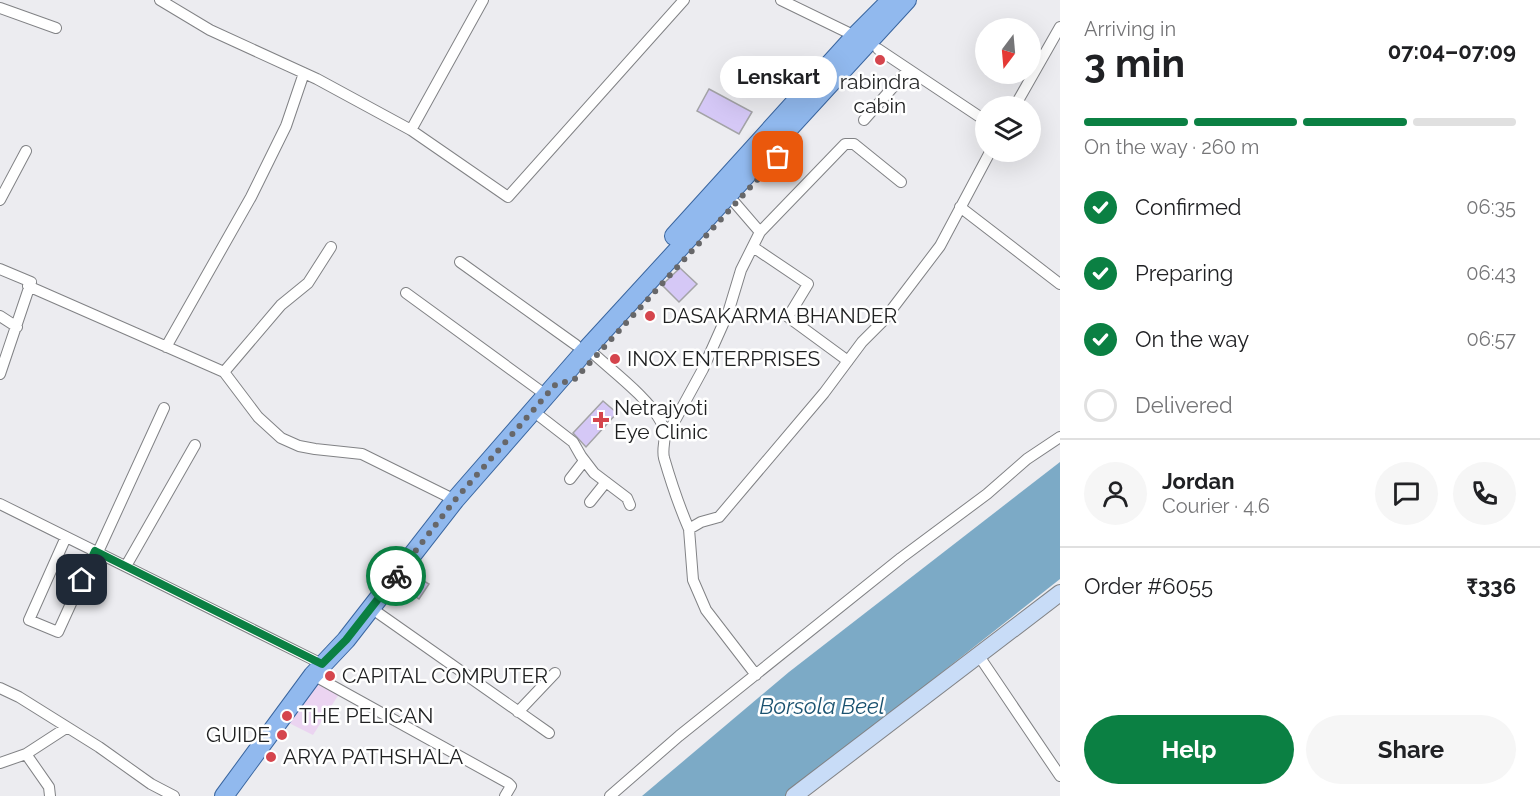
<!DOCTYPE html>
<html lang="en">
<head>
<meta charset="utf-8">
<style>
	body { margin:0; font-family:Raleway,sans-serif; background:#f6f6f6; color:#202124; height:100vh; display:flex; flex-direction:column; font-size:22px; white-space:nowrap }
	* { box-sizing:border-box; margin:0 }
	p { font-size:20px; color:#757577 }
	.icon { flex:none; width:33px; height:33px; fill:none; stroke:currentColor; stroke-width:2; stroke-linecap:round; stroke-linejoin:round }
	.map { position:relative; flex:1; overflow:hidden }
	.drawer { display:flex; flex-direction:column; background:#fff; width:480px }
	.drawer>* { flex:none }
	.needle { width:39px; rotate:196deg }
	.buttons { position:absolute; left:975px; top:18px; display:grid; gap:12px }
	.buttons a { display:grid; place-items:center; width:66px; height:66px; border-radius:50%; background:#fff; box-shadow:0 6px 24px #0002; font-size:30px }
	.pin { position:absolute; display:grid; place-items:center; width:51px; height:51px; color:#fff; margin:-26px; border-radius:12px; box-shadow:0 3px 9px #0006 }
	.courier { position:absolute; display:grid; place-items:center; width:60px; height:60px; margin:-30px; border:4px solid #0b8043; border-radius:50%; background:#fff; color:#222; box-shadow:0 2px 8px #0007 }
	.bubble { position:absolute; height:42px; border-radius:21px; background:#fff; box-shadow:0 6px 24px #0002; font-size:20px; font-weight:700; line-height:42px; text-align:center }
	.summary em { font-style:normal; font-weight:700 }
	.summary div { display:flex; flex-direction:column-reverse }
	.summary { display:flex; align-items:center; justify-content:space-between; height:102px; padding:0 24px }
	h1 { font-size:39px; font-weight:700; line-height:45px }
	.bar { display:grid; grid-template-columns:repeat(4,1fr); gap:9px 6px; align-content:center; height:72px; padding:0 24px }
	.bar i { height:8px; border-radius:4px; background:#e0e0e0 }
	.bar .on { background:#0b8043 }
	.bar p { grid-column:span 4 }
	.line { display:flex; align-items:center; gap:15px; padding:0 24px; border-top:2px solid #e0e0e0 }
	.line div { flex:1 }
	.round { display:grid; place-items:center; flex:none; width:63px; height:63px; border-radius:32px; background:#f6f6f6 }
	ol { padding:0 24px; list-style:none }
	li { display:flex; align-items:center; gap:18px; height:66px }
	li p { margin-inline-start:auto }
	li .icon { padding:6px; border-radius:50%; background:#0b8043; color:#fff; stroke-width:4 }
	li:last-child { color:#757577 }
	li i { width:33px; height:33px; border:3px solid #e0e0e0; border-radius:50% }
	.action { display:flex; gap:12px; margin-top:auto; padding:12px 24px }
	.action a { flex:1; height:69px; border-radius:36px; background:#0b8043; color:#fff; font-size:24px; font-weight:700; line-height:69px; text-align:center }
	.action a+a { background:#f6f6f6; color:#202124 }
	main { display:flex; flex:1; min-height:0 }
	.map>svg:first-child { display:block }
	.green { fill:#ebd4f1 }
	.water { fill:#7caac6 }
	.building { fill:#d5c8f6; stroke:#a3a3a6; stroke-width:1.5 }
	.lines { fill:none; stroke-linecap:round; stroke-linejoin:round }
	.street-casing { stroke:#818285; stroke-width:12 }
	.secondary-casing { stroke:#818285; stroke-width:18 }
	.primary-casing { stroke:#39659f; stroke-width:20 }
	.street { stroke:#fff; stroke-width:10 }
	.secondary { stroke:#c8dcf7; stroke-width:16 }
	.primary { stroke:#91b9ee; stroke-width:18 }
	.done { stroke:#676769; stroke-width:6; stroke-dasharray:0 10.8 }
	.route { stroke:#0b8043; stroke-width:8 }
	.poi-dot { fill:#d5454d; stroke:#fff; stroke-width:2 }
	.labels { text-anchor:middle; stroke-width:5; stroke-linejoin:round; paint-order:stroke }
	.poi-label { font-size:21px; fill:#1f2021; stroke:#fff; text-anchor:start }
	.water-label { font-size:22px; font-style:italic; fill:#1a5270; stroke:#fff }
</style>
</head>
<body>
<main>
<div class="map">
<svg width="1060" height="796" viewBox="0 0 1060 796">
	<rect width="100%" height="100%" fill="#ececf0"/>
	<path class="green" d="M313,679L339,694L313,735L283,720Z"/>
	<path class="water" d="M1060,462V579L785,796H642L789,672Z"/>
	<path class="building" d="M709,89L752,112L739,134L697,111Z
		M680,268L697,284L679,302L662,285Z
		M603,401L617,413L586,447L573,433Z
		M412,574L429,584L419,599L401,587Z"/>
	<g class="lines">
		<defs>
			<path id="street" d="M160,0L210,30L317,79L411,130L483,0
				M781,0L855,36
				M0,8L56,28
				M878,49L986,121
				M1015,106L1060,27
				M864,120L908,70
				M411,130L508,197L684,0
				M0,200L26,151
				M735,203L760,232L845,144H854L901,182
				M960,207L1060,284
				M753,247L808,284L788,317L848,361
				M460,262L576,345
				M0,269L31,282L0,374
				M28,286L224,372L258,417L281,438L299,446L315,449L362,454L455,500
				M406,293L546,395
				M0,316L17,327
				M166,347L251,197L286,126L304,73
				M595,355C616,374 648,398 661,422C669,437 661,445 664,458C671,482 679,506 689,529L701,522L719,517L824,393L862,342L883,321L940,246L990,152
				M224,372L281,305L308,283L331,247
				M533,411L573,442L581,456L594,473L627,498L630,505
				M666,437L703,369L728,313L741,270L760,232
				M570,479L584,461
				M590,502L606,482
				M0,504L322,664
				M689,529L693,580L706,610L756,675
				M66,537L29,620L58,632L95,551
				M98,552L164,408
				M126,566L195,445
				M371,608L549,733
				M979,656L1060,776
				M313,675L508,783L511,786L505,796
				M0,688L19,697L99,747L151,784L174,796
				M518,712L555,673
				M26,754L49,787L50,796
				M0,763L26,754L66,728
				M610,796L679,736L901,558L987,494L1027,459L1060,437"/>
			<path id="secondary" d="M794,796L1060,593"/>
			<path id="primary" d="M674,236L855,36L891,0
				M224,796L313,675L346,640L455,500L585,351L907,0"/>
		</defs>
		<use href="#street" class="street-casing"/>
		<use href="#secondary" class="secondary-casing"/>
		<use href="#primary" class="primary-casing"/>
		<use href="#street" class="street"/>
		<use href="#secondary" class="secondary"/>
		<use href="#primary" class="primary"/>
	</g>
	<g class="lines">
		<path class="done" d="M396,576L455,500L556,384L574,380L778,157"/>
		<path class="route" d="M82,580L95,551L322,664L346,640L396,576"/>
	</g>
	<g class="poi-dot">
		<circle cx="880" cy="60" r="6"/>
		<circle cx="650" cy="316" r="6"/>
		<circle cx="615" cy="359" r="6"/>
		<path d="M598 411h6v6h6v6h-6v6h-6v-6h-6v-6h6z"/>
		<circle cx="330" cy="676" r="6"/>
		<circle cx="287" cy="716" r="6"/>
		<circle cx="282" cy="735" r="6"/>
		<circle cx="271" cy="757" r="6"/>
	</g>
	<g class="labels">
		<g class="poi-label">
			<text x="880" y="89" text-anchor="middle">rabindra<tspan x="880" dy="24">cabin</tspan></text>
			<text x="662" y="323">DASAKARMA BHANDER</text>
			<text x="627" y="366">INOX ENTERPRISES</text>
			<text x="614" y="415">Netrajyoti<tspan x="614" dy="24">Eye Clinic</tspan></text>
			<text x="342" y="683">CAPITAL COMPUTER</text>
			<text x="299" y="723">THE PELICAN</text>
			<text x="270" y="742" text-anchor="end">GUIDE</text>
			<text x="283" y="764">ARYA PATHSHALA</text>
		</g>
		<g class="water-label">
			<text x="822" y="714">Borsola Beel</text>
		</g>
	</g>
</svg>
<div class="buttons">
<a><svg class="needle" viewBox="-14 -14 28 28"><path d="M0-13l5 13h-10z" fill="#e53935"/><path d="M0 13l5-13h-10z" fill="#757577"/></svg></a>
<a><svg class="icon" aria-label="layers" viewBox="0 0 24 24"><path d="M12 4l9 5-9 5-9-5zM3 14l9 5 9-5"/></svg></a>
</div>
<div class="pin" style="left:778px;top:157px;background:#ea580c"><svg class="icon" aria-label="bag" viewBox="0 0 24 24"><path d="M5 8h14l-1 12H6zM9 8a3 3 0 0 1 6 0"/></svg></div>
<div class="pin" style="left:82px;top:580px;background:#1f2937"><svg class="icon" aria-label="home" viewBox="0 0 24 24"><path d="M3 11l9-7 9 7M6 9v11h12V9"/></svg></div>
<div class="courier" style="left:396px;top:576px"><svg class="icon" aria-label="bike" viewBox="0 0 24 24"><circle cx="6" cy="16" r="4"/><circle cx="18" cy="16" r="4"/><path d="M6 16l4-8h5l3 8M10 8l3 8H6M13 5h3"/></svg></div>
<div class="bubble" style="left:720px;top:56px;width:117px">Lenskart</div>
</div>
<section class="drawer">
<div class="summary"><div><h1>3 min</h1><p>Arriving in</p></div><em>07:04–07:09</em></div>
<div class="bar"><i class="on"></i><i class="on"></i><i class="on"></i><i></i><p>On the way · 260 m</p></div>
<ol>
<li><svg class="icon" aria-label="check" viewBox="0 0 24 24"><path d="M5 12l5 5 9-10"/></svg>Confirmed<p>06:35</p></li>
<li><svg class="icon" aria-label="check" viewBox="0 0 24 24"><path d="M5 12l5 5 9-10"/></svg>Preparing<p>06:43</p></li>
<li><svg class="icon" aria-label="check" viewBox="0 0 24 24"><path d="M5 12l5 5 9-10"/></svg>On the way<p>06:57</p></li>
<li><i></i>Delivered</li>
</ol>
<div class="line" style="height:108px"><a class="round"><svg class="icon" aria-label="person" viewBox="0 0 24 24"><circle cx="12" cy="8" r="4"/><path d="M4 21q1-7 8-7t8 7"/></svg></a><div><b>Jordan</b><p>Courier · 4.6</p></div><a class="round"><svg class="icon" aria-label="chat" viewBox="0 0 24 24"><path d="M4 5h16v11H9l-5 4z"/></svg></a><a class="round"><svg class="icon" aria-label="phone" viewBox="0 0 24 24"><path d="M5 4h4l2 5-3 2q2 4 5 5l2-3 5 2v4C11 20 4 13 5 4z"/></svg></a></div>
<div class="line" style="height:78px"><div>Order #6055</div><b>₹336</b></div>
<div class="action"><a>Help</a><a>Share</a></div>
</section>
</main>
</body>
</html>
